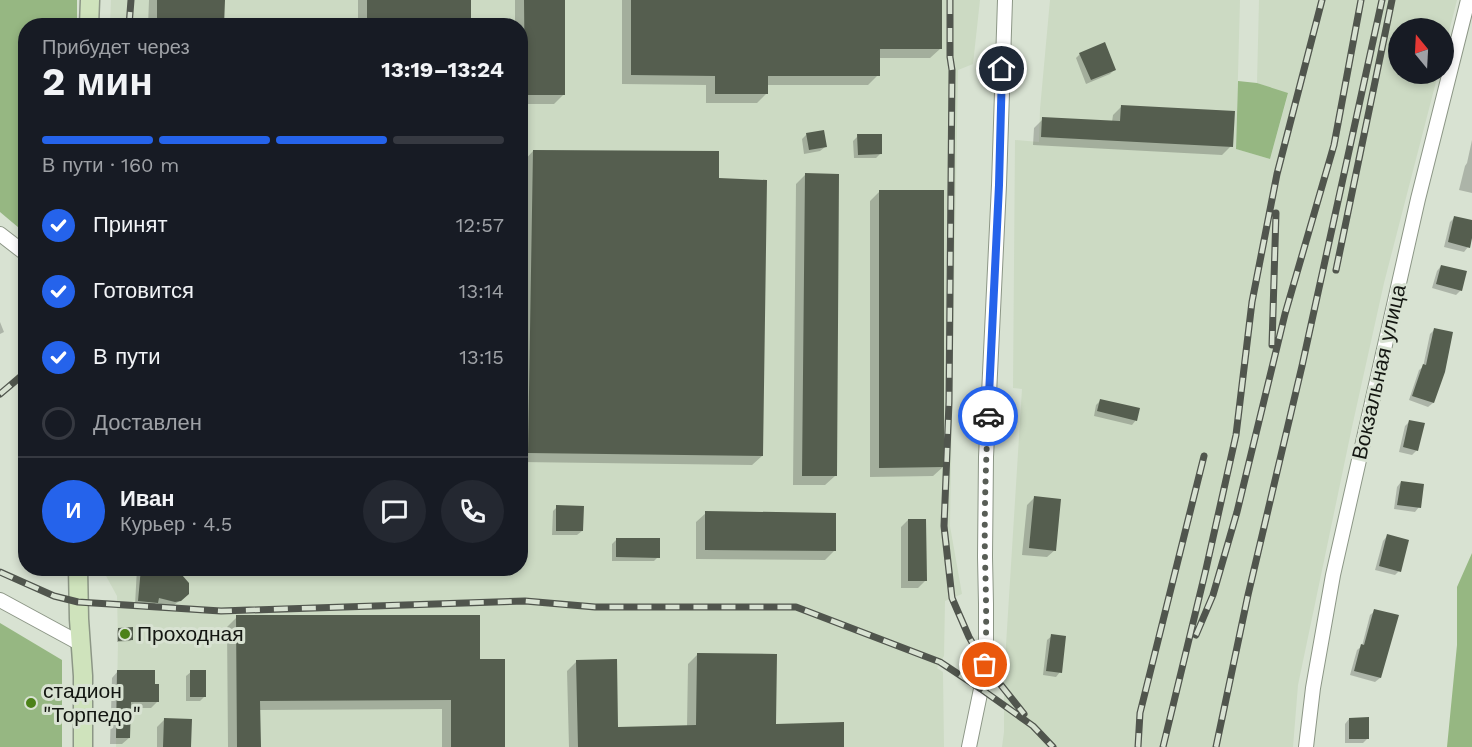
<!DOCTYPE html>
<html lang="ru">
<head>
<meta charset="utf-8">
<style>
	body { margin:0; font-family:"Work Sans",sans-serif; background:#242831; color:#f1f3f6; height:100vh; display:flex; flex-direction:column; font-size:22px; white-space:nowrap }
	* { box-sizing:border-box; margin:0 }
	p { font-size:20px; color:#9ea1a6 }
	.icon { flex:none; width:33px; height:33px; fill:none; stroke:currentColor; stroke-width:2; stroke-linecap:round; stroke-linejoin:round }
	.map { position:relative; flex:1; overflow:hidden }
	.side { position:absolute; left:18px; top:18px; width:510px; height:558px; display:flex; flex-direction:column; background:#171b24; border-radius:24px; box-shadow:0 3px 9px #0003 }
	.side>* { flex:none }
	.needle { width:39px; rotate:342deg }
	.fabs { position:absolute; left:1388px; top:18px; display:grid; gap:12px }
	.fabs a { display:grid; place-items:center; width:66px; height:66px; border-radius:50%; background:#171b24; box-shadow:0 3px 9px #0003; font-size:30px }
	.pin { position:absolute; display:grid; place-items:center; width:51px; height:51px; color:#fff; margin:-26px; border:3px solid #fff; border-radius:50%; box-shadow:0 2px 6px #0007 }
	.courier { position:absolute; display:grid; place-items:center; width:60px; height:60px; margin:-30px; border:4px solid #2563eb; border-radius:50%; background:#fff; color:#222; box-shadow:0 2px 8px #0007 }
	.head em { font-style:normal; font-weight:700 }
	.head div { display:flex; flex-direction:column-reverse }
	.head { display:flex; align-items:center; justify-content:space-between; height:102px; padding:0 24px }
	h1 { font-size:39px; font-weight:700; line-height:45px }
	.bar { display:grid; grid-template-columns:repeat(4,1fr); gap:9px 6px; align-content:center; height:72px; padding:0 24px }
	.bar i { height:8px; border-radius:4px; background:#363941 }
	.bar .current { background:#2563eb }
	.bar p { grid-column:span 4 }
	.line { display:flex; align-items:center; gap:15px; padding:0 24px; border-top:2px solid #363941 }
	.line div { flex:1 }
	.round { display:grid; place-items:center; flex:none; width:63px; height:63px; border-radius:32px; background:#242831 }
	ol { padding:0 24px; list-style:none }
	li { display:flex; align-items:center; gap:18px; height:66px }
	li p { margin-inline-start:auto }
	li .icon { padding:6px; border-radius:50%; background:#2563eb; color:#fff; stroke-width:4 }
	li:last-child { color:#9ea1a6 }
	li i { width:33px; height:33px; border:3px solid #363941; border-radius:50% }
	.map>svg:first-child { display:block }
	.built { fill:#ccdac3 }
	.green { fill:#96b782 }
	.shadow { fill:#0003 }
	.building { fill:#555e4f }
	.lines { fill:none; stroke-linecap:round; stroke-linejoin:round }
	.street-casing { stroke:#8c9686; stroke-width:16 }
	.secondary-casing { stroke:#8c9686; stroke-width:21 }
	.street { stroke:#fff; stroke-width:14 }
	.secondary { stroke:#cfe3bc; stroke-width:18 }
	.rail-casing { stroke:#50554d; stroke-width:7 }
	.rail { stroke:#d8e2d2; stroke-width:4.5; stroke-dasharray:14; stroke-linecap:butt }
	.done { stroke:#585d55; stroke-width:6; stroke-dasharray:0 10.8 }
	.route { stroke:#2563eb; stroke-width:8 }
	.poi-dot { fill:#4c8219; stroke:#d8e2d2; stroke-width:2 }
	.labels { text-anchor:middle; stroke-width:6; stroke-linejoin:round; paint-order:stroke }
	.street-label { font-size:21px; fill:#131611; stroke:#d8e2d2 }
	.poi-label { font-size:21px; fill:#131611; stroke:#d8e2d2; text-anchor:start }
</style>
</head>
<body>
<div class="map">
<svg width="1472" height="747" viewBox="0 0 1472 747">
	<rect width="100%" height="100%" fill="#d8e2d2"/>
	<path class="built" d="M111,0H980L973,64L958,70L950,526L962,594L945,601L944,656L937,668L943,672L944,747H116L118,641L117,596L105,574V568H520V26L110,25Z
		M1050,0H1240L1236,149L1270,159L1288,94L1257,83L1259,0H1457L1443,55V28H1398V74H1438L1384,283L1352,427L1298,685L1293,747H1002L1004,732V677L1022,389L1013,388L1015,140L1039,142L1040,109Z"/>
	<path class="green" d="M0,0H77V25L26,26L25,233L0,212Z
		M1238,81L1257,83L1288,93L1270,159L1236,149Z
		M1472,553V747H1447L1457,645V587Z
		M0,623L62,660V747H0Z"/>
	<path class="shadow" d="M149,0H223V26H148Z
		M358,0H470V26H358Z
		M515,0H564V94L554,104H520V26H515Z
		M622,0H940V49L930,58H878V75L868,85H766V94L757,103H706V85L622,84Z
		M1080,54L1114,70L1110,74L1086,84L1076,58Z
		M1122,106L1231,146L1222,155L1033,145L1034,128L1043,119L1112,122L1113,115Z
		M807,134L825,147L820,151L804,154L802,139Z
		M858,136L881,153L876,158H854L853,141Z
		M1472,140V193L1459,190L1465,166L1467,163Z
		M533,151L718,180L762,456L752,465L520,462L524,161Z
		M805,175L835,476L825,485H793L796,184Z
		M880,191L943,467L933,476L870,477V201Z
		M1455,217L1472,222V232L1468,247L1464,252L1444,247L1450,222Z
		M1441,266L1461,290L1456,295L1432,288L1437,271Z
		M0,322L4,332L0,334Z
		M1434,330L1433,403L1428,407L1409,400L1419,370L1423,367L1430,334Z
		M1101,400L1136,420L1132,425L1094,416L1096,405Z
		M1410,421L1417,450L1412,455L1399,452L1405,426Z
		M1401,482L1419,507L1415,512L1394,509L1397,487Z
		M1034,498L1055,550L1047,557L1022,555L1027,505Z
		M557,507L582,531L577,535H552L553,511Z
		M706,513L834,551L825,560L696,559V522Z
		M908,520L925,581L918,588H901V527Z
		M1387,536L1399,571L1395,575L1375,570L1383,541Z
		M617,539L658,557L654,561H612V544Z
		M137,568H159L158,578L182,599L174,605L170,606L156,603L152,606L135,605Z
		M1375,611L1397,616L1380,678L1375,682L1350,675L1357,650L1362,646L1370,615Z
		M237,617L479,660L504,747H442V709L259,710V747H228L227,627Z
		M118,629L131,640L130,641L117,642V631Z
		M1052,636L1060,672L1056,677L1043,675L1047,640Z
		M698,654L774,725L842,747H569L567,671L577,661L616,728L687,727L688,664Z
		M118,671L153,686L157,702L151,708H129V738L122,744H110L112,678Z
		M191,672L205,696L200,701H186V676Z
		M165,719L190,747H157V727Z
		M1349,719L1368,738L1363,743H1345V724Z"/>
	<path class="building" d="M157,0H225L224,26H157Z
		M367,0H471V26H367Z
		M524,0H565V95H525Z
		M631,0H942V49H880V76H768V94H715V76L631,75Z
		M1105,42L1116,70L1091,80L1079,53Z
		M1121,105L1235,111L1233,147L1041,137L1042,117L1120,121Z
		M824,130L827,147L809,150L806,133Z
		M857,134H882V154L858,155Z
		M533,150L719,151V178L767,180L763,456L528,453Z
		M805,173L839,174L837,476H802Z
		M879,190H944V467L879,468Z
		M1454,216L1472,220V238L1470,248L1448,242Z
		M1441,265L1467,271L1462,291L1436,284Z
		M1434,328L1453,332L1445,372L1434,403L1412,396L1423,364L1426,365Z
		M1100,399L1140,408L1137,421L1097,411Z
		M1409,420L1425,423L1418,451L1403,447Z
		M1401,481L1424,484L1421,508L1397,505Z
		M1034,496L1061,499L1056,551L1029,548Z
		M556,505L584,506L583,531H556Z
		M705,511L836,513V551L705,550Z
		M908,519H926L927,581H908Z
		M1387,534L1409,540L1401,572L1379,566Z
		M616,538H660V558L616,557Z
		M141,568H160V576L177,574L182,575L189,583V594L181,601L175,602L159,598L158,603L138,601Z
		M1374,609L1399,615L1381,678L1354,671L1361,644L1364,645Z
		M236,615H480V659H505V747H451V700L260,701L261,747H237Z
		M133,627V640L118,641V628Z
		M1051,634L1066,636L1062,673L1046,671Z
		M697,653L777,654L776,724L844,722V747H578L576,660L617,659L618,727L696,725Z
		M117,670H155V684H159V702H131L130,738H116Z
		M190,670H206V697H190Z
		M1369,717V739H1349V718Z
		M164,718L192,719L191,747H163Z"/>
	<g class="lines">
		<defs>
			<path id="street" d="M0,234L26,254
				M0,600L81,644
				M969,747L981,689L986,650V604L985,557L986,457L999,185L1005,0
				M1306,747L1313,688L1333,575L1418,199L1468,0"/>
			<path id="secondary" d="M89,26L90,0
				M78,568L79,619L83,676V747"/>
		</defs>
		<use href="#street" class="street-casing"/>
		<use href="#secondary" class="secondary-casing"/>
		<use href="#street" class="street"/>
		<use href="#secondary" class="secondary"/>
		<defs>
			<path id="rail" d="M950,0V57L952,70L949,402L944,526L952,598L969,637L985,665L1024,714
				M129,26L131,0
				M1336,270L1392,0
				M1272,345L1276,213
				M0,394L26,372
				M0,572L54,596L78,602L221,611L525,601L595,607H796L940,662L981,689L1033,726L1053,747
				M1196,635L1213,595L1237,512L1285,314L1334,145L1361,0
				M1138,747L1140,713L1204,456
				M1163,747L1206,569L1236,435L1252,302L1277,174L1322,0
				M1216,747L1248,595L1302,366L1382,0"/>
		</defs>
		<use href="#rail" class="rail-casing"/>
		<use href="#rail" class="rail"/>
	</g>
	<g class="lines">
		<path class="done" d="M985,665C987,629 986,594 985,559C984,511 986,463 988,416"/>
		<path class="route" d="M988,416L999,185L1002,69"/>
	</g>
	<g class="poi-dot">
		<circle cx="125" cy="634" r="6"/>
		<circle cx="31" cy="703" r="6"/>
	</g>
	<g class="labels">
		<g class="street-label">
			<text transform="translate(1379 372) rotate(-77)" y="7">Вокзальная улица</text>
		</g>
		<g class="poi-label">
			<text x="137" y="641">Проходная</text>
			<text x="43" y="698">стадион<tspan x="43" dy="24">"Торпедо"</tspan></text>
		</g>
	</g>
</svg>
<div class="fabs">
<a><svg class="needle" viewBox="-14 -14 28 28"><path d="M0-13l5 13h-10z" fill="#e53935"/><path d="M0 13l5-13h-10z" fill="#9ea1a6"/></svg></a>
</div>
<div class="pin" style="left:985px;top:665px;background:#ea580c"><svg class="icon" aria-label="bag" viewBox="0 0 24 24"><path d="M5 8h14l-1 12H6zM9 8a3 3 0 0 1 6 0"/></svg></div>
<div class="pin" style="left:1002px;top:69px;background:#1f2937"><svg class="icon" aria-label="home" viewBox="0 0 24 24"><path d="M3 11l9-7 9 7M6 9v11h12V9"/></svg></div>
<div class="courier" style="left:988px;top:416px"><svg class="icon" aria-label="car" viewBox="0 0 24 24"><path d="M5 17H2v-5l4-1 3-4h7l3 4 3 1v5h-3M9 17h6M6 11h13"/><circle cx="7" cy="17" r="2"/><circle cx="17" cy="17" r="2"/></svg></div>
<section class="side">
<div class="head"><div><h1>2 мин</h1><p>Прибудет через</p></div><em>13:19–13:24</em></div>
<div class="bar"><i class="current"></i><i class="current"></i><i class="current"></i><i></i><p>В пути · 160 m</p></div>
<ol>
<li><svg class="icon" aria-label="check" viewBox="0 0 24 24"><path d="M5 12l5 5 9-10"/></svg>Принят<p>12:57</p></li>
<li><svg class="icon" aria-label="check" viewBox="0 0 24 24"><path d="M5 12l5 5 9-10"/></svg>Готовится<p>13:14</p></li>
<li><svg class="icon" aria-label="check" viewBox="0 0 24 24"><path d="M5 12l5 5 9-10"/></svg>В пути<p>13:15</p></li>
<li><i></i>Доставлен</li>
</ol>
<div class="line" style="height:108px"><b class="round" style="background:#2563eb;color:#fff">И</b><div><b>Иван</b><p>Курьер · 4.5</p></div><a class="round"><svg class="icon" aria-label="chat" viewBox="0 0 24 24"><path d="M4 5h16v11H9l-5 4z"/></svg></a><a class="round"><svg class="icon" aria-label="phone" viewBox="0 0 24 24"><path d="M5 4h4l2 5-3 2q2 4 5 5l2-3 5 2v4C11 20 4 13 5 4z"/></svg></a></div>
</section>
</div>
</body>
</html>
